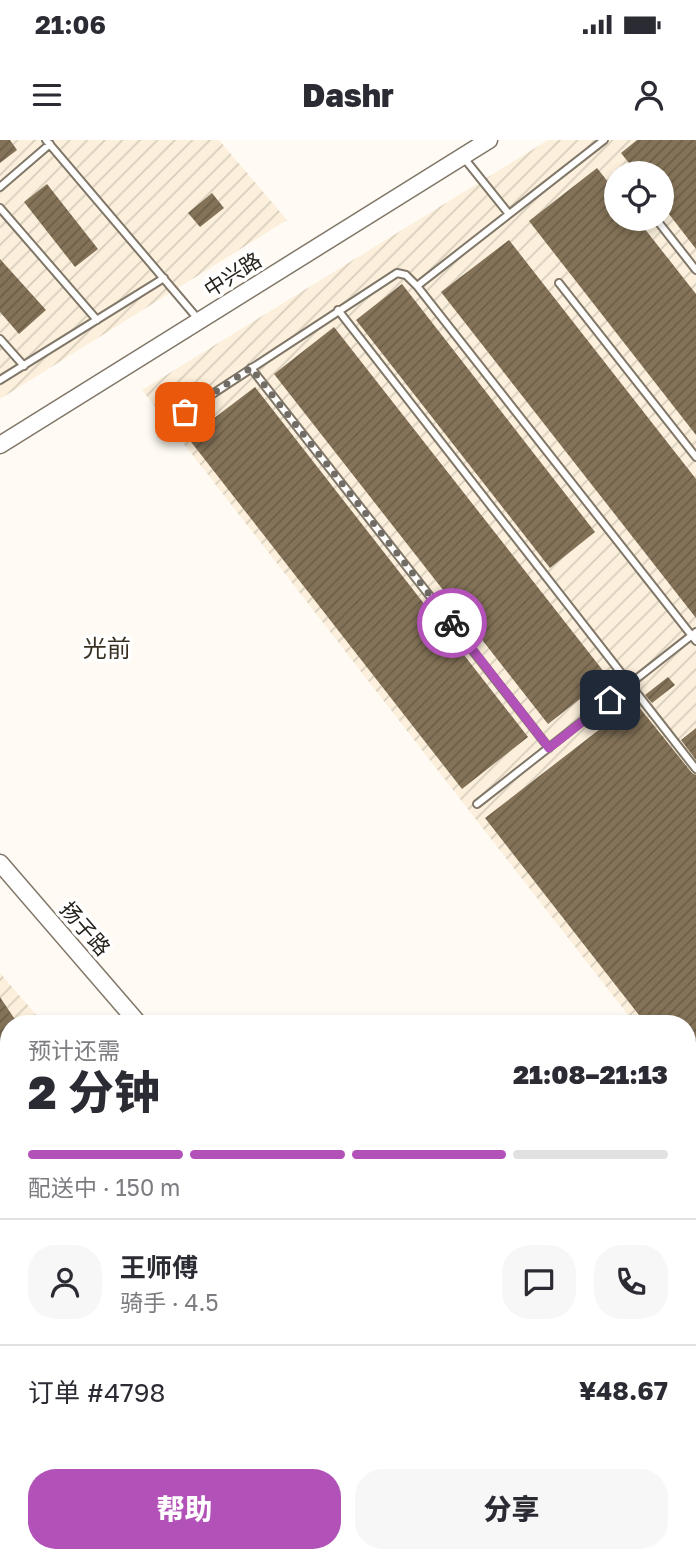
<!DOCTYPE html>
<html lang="zh">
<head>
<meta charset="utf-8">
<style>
	body { margin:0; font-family:"Golos Text","Noto Sans SC",sans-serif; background:#f7f7f7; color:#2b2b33; height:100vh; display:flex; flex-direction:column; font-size:26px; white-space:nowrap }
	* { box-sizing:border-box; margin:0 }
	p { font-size:23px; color:#7c7c81 }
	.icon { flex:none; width:38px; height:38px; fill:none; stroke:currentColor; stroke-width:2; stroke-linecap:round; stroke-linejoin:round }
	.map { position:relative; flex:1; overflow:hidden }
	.side { position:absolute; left:0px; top:875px; width:696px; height:548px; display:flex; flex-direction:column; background:#fff; border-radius:28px 28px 0 0; box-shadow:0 4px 10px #0003 }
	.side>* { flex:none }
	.buttons { position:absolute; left:604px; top:21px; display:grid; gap:14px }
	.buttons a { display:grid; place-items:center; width:70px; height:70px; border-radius:50%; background:#fff; box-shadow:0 4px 10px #0003; font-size:35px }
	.pin { position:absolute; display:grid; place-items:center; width:60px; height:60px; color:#fff; margin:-30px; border-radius:14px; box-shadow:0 4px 10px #0006 }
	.courier { position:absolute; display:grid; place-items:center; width:70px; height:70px; margin:-35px; border:5px solid #b251b8; border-radius:50%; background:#fff; color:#222; box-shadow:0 2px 9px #0007 }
	.head em { font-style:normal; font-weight:800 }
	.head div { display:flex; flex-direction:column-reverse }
	.head { display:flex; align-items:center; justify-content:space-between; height:119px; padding:0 28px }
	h1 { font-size:46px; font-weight:800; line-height:52px }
	.bar { display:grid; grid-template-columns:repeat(4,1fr); gap:10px 7px; align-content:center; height:84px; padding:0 28px }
	.bar i { height:9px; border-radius:5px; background:#e1e1e2 }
	.bar .selected { background:#b251b8 }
	.bar p { grid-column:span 4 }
	.line { display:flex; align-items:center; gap:18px; padding:0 28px; border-top:2px solid #e1e1e2 }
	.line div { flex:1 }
	.round { display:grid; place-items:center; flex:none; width:74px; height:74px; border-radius:28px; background:#f7f7f7 }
	.button { display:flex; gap:14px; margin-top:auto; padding:14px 28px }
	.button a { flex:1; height:80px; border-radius:28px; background:#b251b8; color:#fff; font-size:28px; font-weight:800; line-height:80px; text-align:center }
	.button a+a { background:#f7f7f7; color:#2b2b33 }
	.status { display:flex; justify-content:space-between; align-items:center; height:49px; padding:0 35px; background:#fff; direction:ltr }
	.status svg { height:19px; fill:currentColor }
	header { display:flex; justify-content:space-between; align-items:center; height:91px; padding:0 28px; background:#fff; font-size:32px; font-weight:800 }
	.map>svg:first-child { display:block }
	.industrial { fill:url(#industrial-furrows); fill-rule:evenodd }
	.grass { fill:url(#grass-tufts) }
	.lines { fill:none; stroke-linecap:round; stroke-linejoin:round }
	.stream { stroke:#7ca5aa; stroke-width:3.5 }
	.river { stroke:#7ca5aa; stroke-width:19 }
	.building { fill:url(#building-hatch) }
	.service-casing { stroke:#807768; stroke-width:10 }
	.tertiary-casing { stroke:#807768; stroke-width:19 }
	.path { stroke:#8e8a83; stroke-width:2; stroke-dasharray:5 3.5; stroke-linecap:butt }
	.service { stroke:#fff; stroke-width:6 }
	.tertiary { stroke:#fff; stroke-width:16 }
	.done { stroke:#716d66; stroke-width:7; stroke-dasharray:0 12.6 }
	.route { stroke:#b251b8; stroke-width:9 }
	.labels { text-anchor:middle; stroke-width:7; stroke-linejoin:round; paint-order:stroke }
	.street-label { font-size:21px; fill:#24201a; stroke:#fff }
	.quarter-label { font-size:24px; fill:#383123; stroke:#fff }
</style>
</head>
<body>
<div class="status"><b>21:06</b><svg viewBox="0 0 49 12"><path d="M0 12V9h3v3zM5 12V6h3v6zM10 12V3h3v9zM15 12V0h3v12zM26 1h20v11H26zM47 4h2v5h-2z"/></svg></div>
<header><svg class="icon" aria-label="menu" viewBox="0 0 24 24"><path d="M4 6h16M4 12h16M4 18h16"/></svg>Dashr<svg class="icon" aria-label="person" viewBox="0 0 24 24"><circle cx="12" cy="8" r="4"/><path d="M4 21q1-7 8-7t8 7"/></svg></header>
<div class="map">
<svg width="696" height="1422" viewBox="0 0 696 1422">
	<defs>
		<pattern id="industrial-furrows" width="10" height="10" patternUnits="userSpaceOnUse" patternTransform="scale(1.75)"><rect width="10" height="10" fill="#fcf0dc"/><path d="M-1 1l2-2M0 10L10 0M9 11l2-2" fill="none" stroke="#d8cebc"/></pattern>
		<pattern id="grass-tufts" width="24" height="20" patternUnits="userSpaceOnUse" patternTransform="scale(1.75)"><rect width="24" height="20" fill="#c4dfcf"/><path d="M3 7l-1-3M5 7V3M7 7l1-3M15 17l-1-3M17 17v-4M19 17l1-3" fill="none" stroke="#a8bfb1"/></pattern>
		<pattern id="building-hatch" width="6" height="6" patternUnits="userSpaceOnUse" patternTransform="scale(1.75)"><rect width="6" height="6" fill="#847358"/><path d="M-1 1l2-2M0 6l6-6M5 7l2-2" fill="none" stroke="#6c5e48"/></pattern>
	</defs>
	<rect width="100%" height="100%" fill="#fffbf4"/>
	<path class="industrial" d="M0,0H219L287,80L0,259Z
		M548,0H696V963L688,952V884H635L142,250ZM616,33H662V79H616Z
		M0,833L44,884H9V1414H285L265,1422H0Z"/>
	<path class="grass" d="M696,1206V1328L688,1332V1209Z"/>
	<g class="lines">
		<path class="stream" d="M688,1272L696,1269"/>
		<path class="river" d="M688,1368L696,1365
			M551,1422L571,1414"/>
	</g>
	<path class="building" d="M0,0H10L17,10L0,23Z
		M637,0H696V109L662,65V33H637L621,13Z
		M597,28L616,52V79H637L696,154V295L529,81Z
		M47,44L98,109L75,127L24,62Z
		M212,53L224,68L200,87L188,73Z
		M509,100L696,339V478L441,152Z
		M0,119L46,170L19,194L0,172Z
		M402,144L595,392L550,428L356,180Z
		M334,187L608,537L548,584L274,234Z
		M255,247L528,597L462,649L188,298Z
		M668,537L675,545L652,563L645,555Z
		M635,562L692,633L696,635V947L688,937V884H646L485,678Z
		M696,588V620L681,600Z
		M0,857L18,884H9V895L0,901Z
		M0,944L9,954V1006L0,996Z
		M0,1036L9,1046V1100L0,1090Z"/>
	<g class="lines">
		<defs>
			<path id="service" d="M46,0L198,179
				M604,0L417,146L696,501
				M464,18L509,74
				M0,47L50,4
				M0,68L97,180
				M656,79L696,130
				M559,143L696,317
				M338,170L696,629
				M0,199L24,226
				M251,228L549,608
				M0,240L164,138
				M185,272L397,133L406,135L417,146
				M477,664L696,492
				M0,918L9,913
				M0,1012L9,1022
				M0,1219L9,1229
				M0,1259L9,1252
				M0,1306L9,1316
				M95,1414L102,1422
				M0,1420L2,1422"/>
			<path id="tertiary" d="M0,305L489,0
				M0,723L139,884
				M649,1414L659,1422"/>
		</defs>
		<use href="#service" class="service-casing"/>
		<use href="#tertiary" class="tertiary-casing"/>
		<path class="path" d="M413,1422L434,1414"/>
		<use href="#service" class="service"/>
		<use href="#tertiary" class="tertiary"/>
	</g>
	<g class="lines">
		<path class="done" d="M185,272L251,228L452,483"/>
		<path class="route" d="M452,483L549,608L610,560"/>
	</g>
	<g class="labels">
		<g class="street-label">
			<text transform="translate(233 135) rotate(-32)" y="7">中兴路</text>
			<text transform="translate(85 789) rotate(49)" y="7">扬子路</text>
		</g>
		<g class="quarter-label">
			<text x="107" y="517">光前</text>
		</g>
	</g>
</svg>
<div class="buttons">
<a><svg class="icon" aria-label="locate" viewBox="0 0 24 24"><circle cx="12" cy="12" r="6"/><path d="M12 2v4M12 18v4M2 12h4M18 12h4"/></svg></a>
</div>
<div class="pin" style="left:185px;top:272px;background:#ea580c"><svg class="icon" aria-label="bag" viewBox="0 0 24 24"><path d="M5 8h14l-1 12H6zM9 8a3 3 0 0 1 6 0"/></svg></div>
<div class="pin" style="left:610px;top:560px;background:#1f2937"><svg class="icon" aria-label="home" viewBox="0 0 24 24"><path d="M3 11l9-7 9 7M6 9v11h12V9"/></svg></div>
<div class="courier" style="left:452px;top:483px"><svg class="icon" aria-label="bike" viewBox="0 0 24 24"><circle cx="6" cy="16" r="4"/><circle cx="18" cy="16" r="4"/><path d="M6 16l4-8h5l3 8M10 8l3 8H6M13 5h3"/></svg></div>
<section class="side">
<div class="head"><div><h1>2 分钟</h1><p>预计还需</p></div><em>21:08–21:13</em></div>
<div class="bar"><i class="selected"></i><i class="selected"></i><i class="selected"></i><i></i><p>配送中 · 150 m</p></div>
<div class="line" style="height:126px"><a class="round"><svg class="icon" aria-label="person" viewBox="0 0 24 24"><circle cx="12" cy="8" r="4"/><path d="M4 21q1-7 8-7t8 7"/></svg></a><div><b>王师傅</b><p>骑手 · 4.5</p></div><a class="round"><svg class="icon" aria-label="chat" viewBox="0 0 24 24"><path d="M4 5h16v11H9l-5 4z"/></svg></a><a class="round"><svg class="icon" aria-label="phone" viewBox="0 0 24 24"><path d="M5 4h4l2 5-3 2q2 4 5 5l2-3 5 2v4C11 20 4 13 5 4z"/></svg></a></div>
<div class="line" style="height:91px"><div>订单 #4798</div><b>¥48.67</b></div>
<div class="button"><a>帮助</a><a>分享</a></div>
</section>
</div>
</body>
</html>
